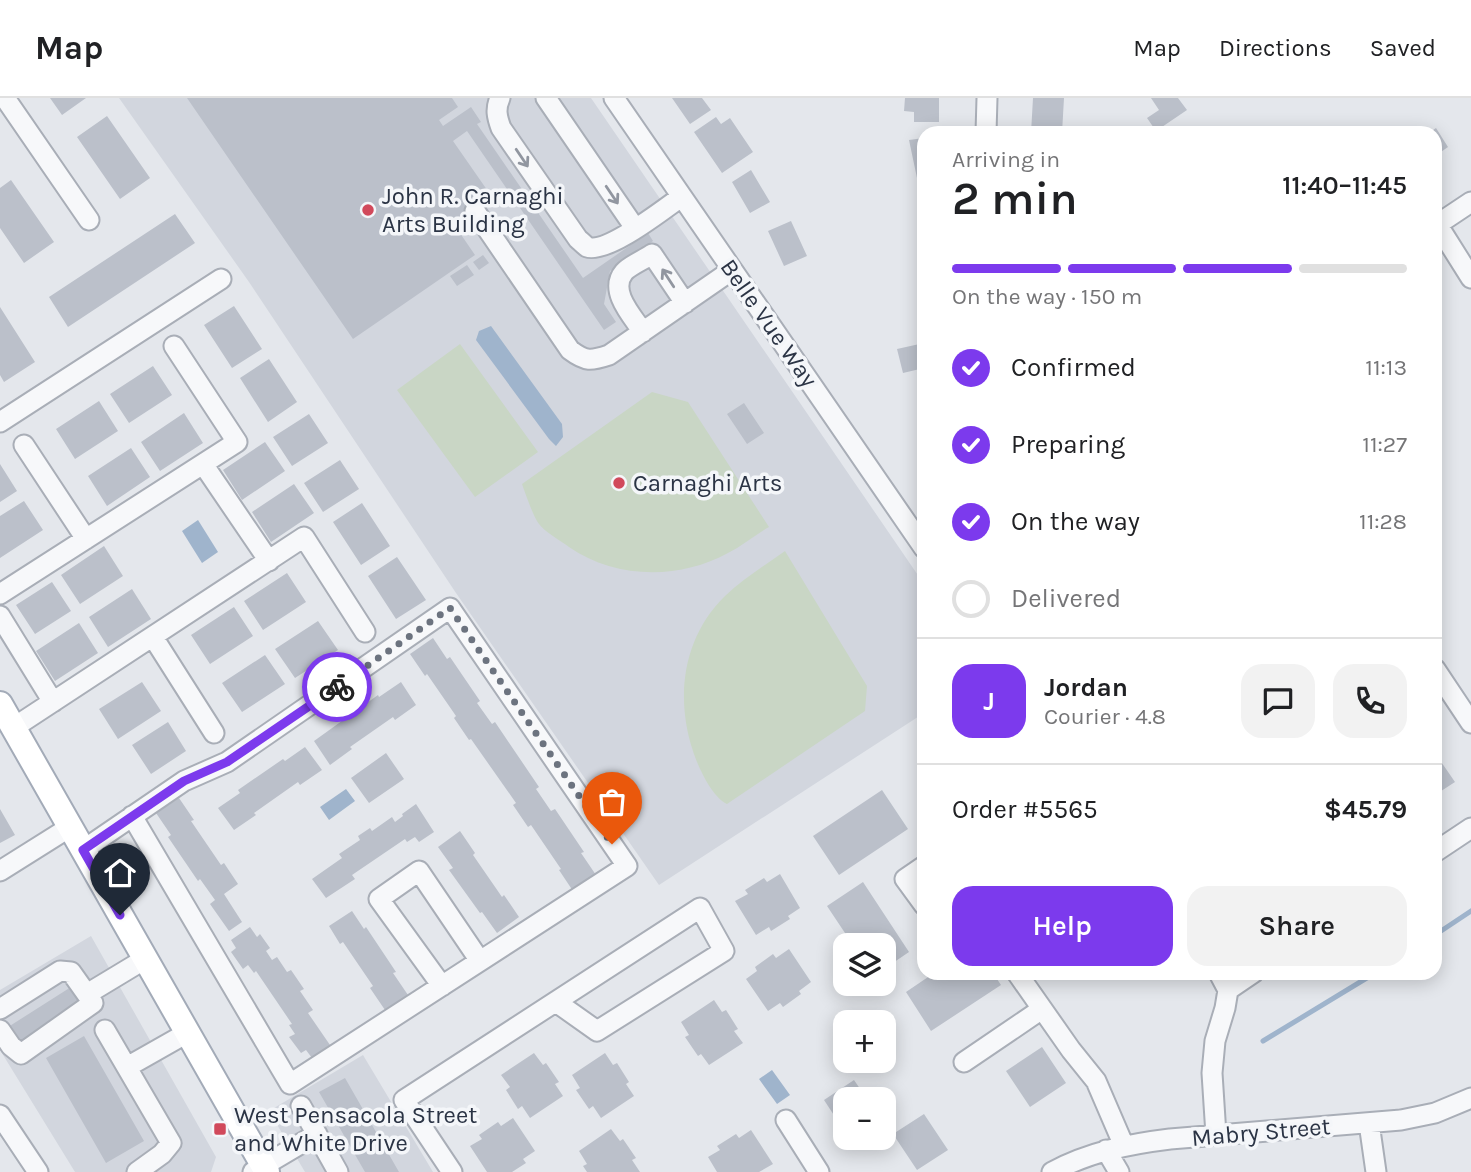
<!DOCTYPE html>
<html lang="en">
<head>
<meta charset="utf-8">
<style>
	body { margin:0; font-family:Karla,sans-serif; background:#f2f2f2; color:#202124; height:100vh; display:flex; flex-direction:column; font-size:26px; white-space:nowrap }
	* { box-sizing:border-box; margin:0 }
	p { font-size:23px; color:#757577 }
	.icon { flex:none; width:38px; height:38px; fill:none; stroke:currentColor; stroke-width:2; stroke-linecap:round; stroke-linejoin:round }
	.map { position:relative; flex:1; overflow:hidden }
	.side { position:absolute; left:917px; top:28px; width:525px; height:854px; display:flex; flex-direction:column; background:#fff; border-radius:21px; box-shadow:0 4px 18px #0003 }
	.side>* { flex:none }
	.controls { position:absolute; left:833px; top:835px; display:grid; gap:14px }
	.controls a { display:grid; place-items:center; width:63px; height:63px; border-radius:14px; background:#fff; box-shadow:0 4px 18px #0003; font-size:35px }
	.pin { position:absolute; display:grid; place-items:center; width:60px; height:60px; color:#fff; margin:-72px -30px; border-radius:50% 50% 50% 0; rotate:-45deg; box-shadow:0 0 7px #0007 }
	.pin .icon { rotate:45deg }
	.courier { position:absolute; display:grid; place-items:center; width:70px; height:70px; margin:-35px; border:5px solid #7c3aed; border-radius:50%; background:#fff; color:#222; box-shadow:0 2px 9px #0007 }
	.summary em { font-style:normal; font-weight:600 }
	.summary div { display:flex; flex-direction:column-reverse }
	.summary { display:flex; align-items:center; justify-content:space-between; height:119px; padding:0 35px }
	h1 { font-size:46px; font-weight:600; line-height:52px }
	.bar { display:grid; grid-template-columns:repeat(4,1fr); gap:10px 7px; align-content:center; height:84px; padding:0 35px }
	.bar i { height:9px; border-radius:5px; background:#e0e0e0 }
	.bar .on { background:#7c3aed }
	.bar p { grid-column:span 4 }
	.line { display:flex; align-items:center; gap:18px; padding:0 35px; border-top:2px solid #e0e0e0 }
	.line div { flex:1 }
	.round { display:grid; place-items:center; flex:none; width:74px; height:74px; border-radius:21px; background:#f2f2f2 }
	ol { padding:0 35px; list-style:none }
	li { display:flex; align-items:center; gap:21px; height:77px }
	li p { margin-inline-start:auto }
	li .icon { padding:7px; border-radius:50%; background:#7c3aed; color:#fff; stroke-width:4 }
	li:last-child { color:#757577 }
	li i { width:38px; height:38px; border:4px solid #e0e0e0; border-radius:50% }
	.primary-button { display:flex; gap:14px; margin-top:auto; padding:14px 35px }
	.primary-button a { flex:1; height:80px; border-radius:21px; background:#7c3aed; color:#fff; font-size:28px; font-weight:600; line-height:80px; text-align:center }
	.primary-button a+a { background:#f2f2f2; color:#202124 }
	header { display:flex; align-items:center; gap:42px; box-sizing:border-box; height:98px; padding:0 35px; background:#fff; border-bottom:2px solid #e0e0e0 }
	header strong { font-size:33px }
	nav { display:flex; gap:38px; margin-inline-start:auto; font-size:24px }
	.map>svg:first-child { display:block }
	.built { fill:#d2d6de }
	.green { fill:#c9d6c5 }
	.water { fill:#9fb4cc }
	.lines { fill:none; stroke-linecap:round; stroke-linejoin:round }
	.stream { stroke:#9fb4cc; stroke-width:5 }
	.building { fill:#bbc0ca }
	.minor-casing { stroke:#a9aeb7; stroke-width:23 }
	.major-casing { stroke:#a3abb8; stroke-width:28 }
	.minor { stroke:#f7f8fa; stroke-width:19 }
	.major { stroke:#fff; stroke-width:24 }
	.oneway { stroke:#9196a0 }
	.done { stroke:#6c737f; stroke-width:7; stroke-dasharray:0 12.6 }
	.route { stroke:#7c3aed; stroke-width:9 }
	.poi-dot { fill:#d1495b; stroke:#f4f6f9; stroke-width:2.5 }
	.labels { text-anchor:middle; stroke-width:7; stroke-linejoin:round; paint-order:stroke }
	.poi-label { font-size:24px; fill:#2b3445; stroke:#f4f6f9; text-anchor:start }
	.street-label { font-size:24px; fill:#2b3445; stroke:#f4f6f9 }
</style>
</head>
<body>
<header>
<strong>Map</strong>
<nav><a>Map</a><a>Directions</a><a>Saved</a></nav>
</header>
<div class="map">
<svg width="1471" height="1074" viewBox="0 0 1471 1074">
	<rect width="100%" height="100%" fill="#e4e7ec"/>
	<path class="built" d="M119,0H591L924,486V615L659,787L456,495L249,184Z
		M91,838L216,1059L211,1074H75L0,952V892Z
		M363,957L433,1074H305L269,1013Z"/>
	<path class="green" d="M460,246L538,354L475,399L397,292Z
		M652,294L688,304L769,429C755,437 742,448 728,455C679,482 615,481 569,449C561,443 545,434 539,426C533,418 526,397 522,386Z
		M785,453L867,588L865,613L727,706C712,699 698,669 693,653C675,599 683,539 725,498C743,481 765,467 785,453Z"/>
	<path class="water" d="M491,228L562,326L563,339L556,348L549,341L476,242L479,233Z
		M198,422L218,454L202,465L182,433Z
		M346,691L355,703L329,722L320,709Z
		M772,972L790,997L777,1006L759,981Z"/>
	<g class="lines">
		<path class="stream" d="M1435,837L1471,813
			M1263,943L1375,875"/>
	</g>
	<path class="building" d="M50,0H86L62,17Z
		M187,0H452L458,9L439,22L443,28L471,9L481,24L477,26L583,180L648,135L653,143L610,173L604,206L616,224L604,232L467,33L453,43L492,99L453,125L475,157L353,241Z
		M672,0H702L711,12L690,26Z
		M905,0H939V24H914V14L904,13Z
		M1033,0H1064L1062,35H1031Z
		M1151,0H1178L1187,12L1156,33L1147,20L1159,12Z
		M107,18L150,80L120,101L77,39Z
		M716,19L721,26L730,20L753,54L722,75L694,34Z
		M1436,30L1448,49L1435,58V35H1429Z
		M924,40V79L917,80L909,42Z
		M751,72L770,104L750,115L732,84Z
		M11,82L54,144L24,165L0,130V90Z
		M918,94H924V134H919Z
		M175,116L195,145L68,229L49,199Z
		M791,123L807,158L784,168L768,133Z
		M483,157L489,165L479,172L473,164Z
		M467,167L474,177L457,188L450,178Z
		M234,208L262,251L232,270L204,227Z
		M0,209L35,264L4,284L0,277Z
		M924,245V270L903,275L897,251Z
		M269,261L297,304L268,324L240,280Z
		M153,268L172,297L129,325L110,296Z
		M99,303L118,333L75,361L56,331Z
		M744,305L764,335L747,346L727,316Z
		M184,315L203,345L160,373L141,344Z
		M309,316L328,345L292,368L273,339Z
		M265,344L285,373L242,402L223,372Z
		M131,350L150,379L107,408L88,378Z
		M340,362L359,391L323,414L304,385Z
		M0,366L17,393L0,404Z
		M294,386L314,415L271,444L252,414Z
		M24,403L43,432L0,460V418Z
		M362,405L390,448L361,467L333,424Z
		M104,448L123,478L80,506L61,477Z
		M397,459L426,502L396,521L368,478Z
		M287,475L306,504L263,532L244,503Z
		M52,484L71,513L35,536L16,507Z
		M132,491L151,521L108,549L89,519Z
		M234,509L253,538L210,566L191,537Z
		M318,523L338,552L295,580L275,551Z
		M79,525L98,555L55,583L36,553Z
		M433,540L447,561L450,559L480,603L477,605L492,626L495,624L539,689L536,691L551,713L555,711L584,754L581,755L596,777L573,793L559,772L561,771L531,727L528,729L513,707L516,705L471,641L469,642L454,620L456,618L427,576L425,578L410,556Z
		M265,557L285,586L242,614L222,585Z
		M142,584L161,613L118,641L99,611Z
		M401,584L416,607L395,622L393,619L350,649L352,651L330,667L314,643L378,597L379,599Z
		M168,624L186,653L151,676L132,647Z
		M305,649L322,672L300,687L298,684L254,715L256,717L234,732L218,710L240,695L238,692L283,661L285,663Z
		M386,655L404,681L369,705L351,680Z
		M1435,655L1455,684L1435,697Z
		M882,692L908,731L839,777L813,738Z
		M179,700L194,722L191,723L221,767L224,765L238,786L224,796L242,824L229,833L210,806L215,802L200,781L198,783L168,739L171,737L156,715Z
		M416,706L434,734L419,744L415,739L407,744L405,741L352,777L355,781L326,800L312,781L342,760L339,756L360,742L358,738L370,730L372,733L392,719L395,724L403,718L402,716Z
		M0,711L15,737L0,745Z
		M460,733L475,755L473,757L502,799L504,797L519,819L497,835L482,814L480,815L449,772L453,770L438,749Z
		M780,776L800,810L788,818L790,821L771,833L769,829L756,837L735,803L748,796L745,792L764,780L767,784Z
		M863,784L909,854L884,871V847H853L827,808Z
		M352,813L364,831L366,829L396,874L393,875L408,897L385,912L370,890L373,888L343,844L340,846L329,828Z
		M250,829L257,839L260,836L270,850L266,853L272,862L277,859L287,874L291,872L304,891L300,893L313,912L308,915L330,947L312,960L306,952L301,955L289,939L295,936L289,927L292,926L256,873L254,875L248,867L243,871L231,854L236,850L231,842Z
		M789,851L811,884L799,893L801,896L783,909L780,905L768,913L746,881L757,873L755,869L773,856L776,860Z
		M934,875H993L1001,887L931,933L906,894Z
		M71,889L82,906L17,948L5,931Z
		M714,902L722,914L726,912L738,931L734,933L743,945L709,967L701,956L698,958L685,939L689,937L681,924Z
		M84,938L144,1043L106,1065L46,960Z
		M1042,949L1066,985L1030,1009L1006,973Z
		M534,955L543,967L546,965L559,984L555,986L563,998L530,1020L522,1008L518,1011L506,992L510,989L501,977Z
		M605,955L613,967L617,965L629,984L626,986L634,998L601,1020L593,1008L589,1011L576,992L580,990L572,977Z
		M345,980L399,1074H365L319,994Z
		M854,982L867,1001H845V1034L824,1002Z
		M924,1016L948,1052L917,1072L893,1036Z
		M513,1020L535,1053L523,1061L526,1065L512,1074H487L470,1048L482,1041L479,1037L498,1024L501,1028Z
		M611,1031L620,1043L623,1041L636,1060L632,1062L640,1074H587L583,1068L587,1066L579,1053Z
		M751,1032L773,1066L759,1074H717L708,1059L720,1052L717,1048L736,1036L739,1040Z"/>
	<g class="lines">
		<defs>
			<path id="minor" d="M5,0L89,122
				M500,0C495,11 497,19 501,30L578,141C579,142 586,148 587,149C607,156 664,111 681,99
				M546,0L635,130
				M614,0L924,450
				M986,35L987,0
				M475,113L570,252C586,264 591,263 609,257L732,172
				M1437,126L1471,180
				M1435,128L1471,104
				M643,234C633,219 608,193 624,174C629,168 645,161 652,156L685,205
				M0,324L221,181
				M24,347L86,441
				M203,366L269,463
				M0,496L237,344L174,248
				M0,518L53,604
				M153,539L214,635
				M1435,571L1471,625
				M13,630L304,439L365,534
				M83,752L184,683L227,664L450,510L627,768L290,986L132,718
				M1435,754L1471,730
				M924,768L905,781L924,807
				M0,773L70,729
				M1017,875L1071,952L1096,983L1124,1048
				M442,888L379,801L419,773L480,863
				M1228,892L1253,875
				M87,896L145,861
				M0,911L60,873L71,874L93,905L21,956L11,948L0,932
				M105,932L171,1045L162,1056L137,1074
				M964,964L1042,911
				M127,969L187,935
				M301,1008L338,1074
				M0,1017L38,1074
				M786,1022L819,1074
				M1369,1025L1376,1074
				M1216,1037L1212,975L1215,943L1225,910L1228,892L1219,875
				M1106,1052L1119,1074
				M253,1074L317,1036
				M452,1074L404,1002L700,810L724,853L597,933L556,904
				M1052,1074C1089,1054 1129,1046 1170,1041L1401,1022L1435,1015L1471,1000"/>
			<path id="major" d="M0,606L267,1074"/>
		</defs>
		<use href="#minor" class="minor-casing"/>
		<use href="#major" class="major-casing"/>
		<use href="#minor" class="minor"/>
		<use href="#major" class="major"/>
	</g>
	<defs><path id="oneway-shaft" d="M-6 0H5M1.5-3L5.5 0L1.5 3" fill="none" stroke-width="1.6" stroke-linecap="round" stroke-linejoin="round" transform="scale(1.75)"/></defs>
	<g class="oneway">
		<use href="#oneway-shaft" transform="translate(522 60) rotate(56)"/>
		<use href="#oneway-shaft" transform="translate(612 97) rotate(56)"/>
		<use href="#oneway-shaft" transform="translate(668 180) rotate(-123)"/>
	</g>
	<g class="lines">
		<path class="done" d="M337,589L450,510L612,746"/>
		<path class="route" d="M120,817L83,752L184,683L227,664L337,589"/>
	</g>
	<g class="poi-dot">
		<circle cx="368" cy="112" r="7"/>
		<circle cx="619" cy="385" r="7"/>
		<rect x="213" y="1024" width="14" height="14" rx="3.5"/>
	</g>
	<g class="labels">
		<g class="poi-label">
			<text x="382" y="106">John R. Carnaghi<tspan x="382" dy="28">Arts Building</tspan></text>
			<text x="633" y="393">Carnaghi Arts</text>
			<text x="234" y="1025">West Pensacola Street<tspan x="234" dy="28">and White Drive</tspan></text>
		</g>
		<g class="street-label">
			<text transform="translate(769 225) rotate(55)" y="8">Belle Vue Way</text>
			<text transform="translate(1261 1034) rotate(-5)" y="8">Mabry Street</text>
		</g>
	</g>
</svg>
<div class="controls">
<a><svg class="icon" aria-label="layers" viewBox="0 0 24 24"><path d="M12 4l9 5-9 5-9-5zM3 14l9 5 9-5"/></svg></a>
<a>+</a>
<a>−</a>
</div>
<div class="pin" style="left:612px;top:746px;background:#ea580c"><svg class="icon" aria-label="bag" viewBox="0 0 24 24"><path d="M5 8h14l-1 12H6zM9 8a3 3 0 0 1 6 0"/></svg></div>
<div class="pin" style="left:120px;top:817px;background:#1f2937"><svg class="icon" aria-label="home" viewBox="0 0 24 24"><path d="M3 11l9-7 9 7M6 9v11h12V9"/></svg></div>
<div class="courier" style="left:337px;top:589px"><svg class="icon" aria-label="bike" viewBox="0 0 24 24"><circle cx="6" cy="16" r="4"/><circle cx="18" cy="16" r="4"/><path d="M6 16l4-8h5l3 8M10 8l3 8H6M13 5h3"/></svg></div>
<section class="side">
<div class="summary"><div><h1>2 min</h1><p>Arriving in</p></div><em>11:40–11:45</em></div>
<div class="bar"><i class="on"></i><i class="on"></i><i class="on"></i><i></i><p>On the way · 150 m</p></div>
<ol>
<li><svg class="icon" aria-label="check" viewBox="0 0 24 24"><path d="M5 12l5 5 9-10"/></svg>Confirmed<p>11:13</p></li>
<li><svg class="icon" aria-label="check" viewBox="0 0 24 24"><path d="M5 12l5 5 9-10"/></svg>Preparing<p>11:27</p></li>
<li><svg class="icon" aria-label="check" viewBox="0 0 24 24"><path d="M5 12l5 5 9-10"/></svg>On the way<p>11:28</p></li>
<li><i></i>Delivered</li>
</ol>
<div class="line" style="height:126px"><b class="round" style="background:#7c3aed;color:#fff">J</b><div><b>Jordan</b><p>Courier · 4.8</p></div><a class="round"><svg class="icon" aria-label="chat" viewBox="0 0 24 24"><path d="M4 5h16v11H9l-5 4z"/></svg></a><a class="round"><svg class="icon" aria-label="phone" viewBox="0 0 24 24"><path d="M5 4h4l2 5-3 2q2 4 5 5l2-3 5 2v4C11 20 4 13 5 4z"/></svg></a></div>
<div class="line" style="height:91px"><div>Order #5565</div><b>$45.79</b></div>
<div class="primary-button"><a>Help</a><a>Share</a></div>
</section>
</div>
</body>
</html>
